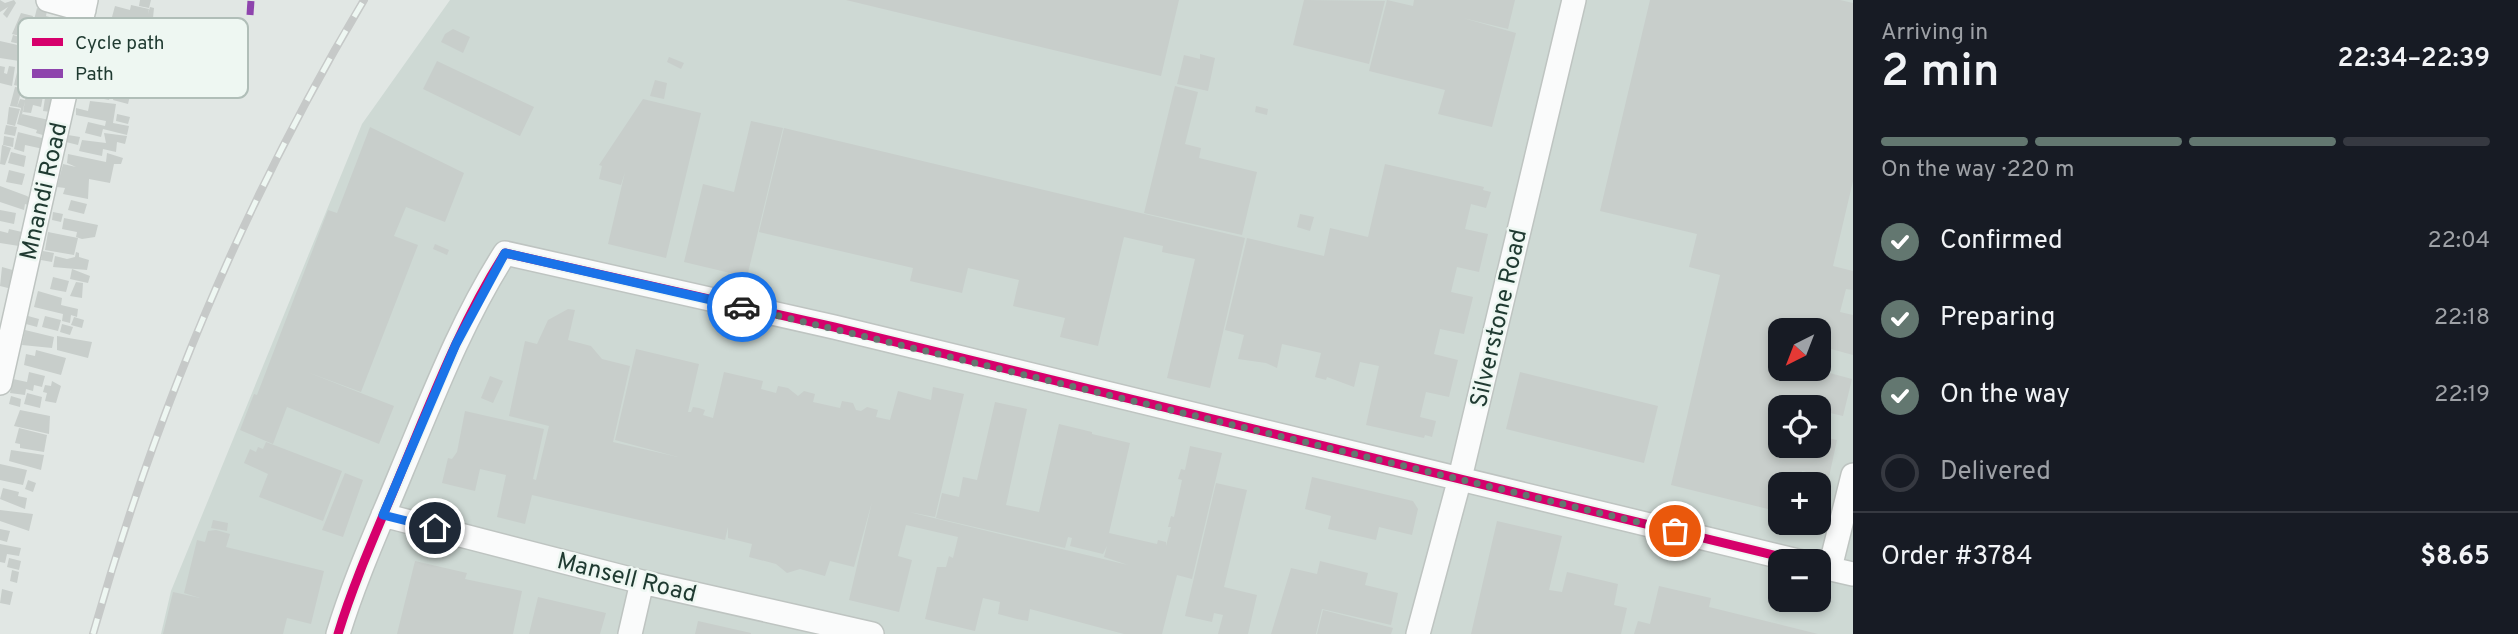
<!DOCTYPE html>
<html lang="en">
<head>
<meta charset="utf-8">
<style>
	body { margin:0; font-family:Overpass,sans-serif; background:#242831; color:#f1f3f6; height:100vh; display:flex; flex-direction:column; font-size:26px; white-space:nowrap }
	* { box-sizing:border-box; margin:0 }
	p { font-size:23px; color:#9ea1a6 }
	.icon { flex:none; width:38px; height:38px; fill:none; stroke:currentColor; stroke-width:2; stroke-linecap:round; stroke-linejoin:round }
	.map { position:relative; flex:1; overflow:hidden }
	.details { display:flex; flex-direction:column; background:#171b24; width:665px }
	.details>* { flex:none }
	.needle { width:46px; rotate:222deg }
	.controls { position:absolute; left:1768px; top:318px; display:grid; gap:14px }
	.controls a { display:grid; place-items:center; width:63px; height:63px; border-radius:14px; background:#171b24; box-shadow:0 4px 10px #0003; font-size:35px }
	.pin { position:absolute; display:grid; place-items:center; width:60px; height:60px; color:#fff; margin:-30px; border:4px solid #fff; border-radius:50%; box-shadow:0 2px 7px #0007 }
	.courier { position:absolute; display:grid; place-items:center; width:70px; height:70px; margin:-35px; border:5px solid #1a73e8; border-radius:50%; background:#fff; color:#222; box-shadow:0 2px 9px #0007 }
	.overview em { font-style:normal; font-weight:600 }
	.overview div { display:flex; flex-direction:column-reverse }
	.overview { display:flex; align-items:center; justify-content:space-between; height:119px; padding:0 28px }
	h1 { font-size:46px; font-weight:600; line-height:52px }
	.bar { display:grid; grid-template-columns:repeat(4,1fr); gap:10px 7px; align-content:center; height:84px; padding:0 28px }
	.bar i { height:9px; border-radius:5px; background:#363941 }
	.bar .current { background:#637770 }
	.bar p { grid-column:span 4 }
	.line { display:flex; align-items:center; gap:18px; padding:0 28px; border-top:2px solid #363941 }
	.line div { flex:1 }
	ol { padding:0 28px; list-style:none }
	li { display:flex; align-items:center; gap:21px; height:77px }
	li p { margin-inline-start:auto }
	li .icon { padding:7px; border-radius:50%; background:#637770; color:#fff; stroke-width:4 }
	li:last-child { color:#9ea1a6 }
	li i { width:38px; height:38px; border:4px solid #363941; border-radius:50% }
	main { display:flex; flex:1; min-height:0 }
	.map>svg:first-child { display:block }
	.built { fill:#ced9d4; fill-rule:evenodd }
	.building { fill:#c8cecb; fill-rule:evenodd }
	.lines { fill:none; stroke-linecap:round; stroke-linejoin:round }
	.minor-casing { stroke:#bec4c1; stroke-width:26 }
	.minor { stroke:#fafbfb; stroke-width:23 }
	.rail-casing { stroke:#c6c9c8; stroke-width:8 }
	.rail { stroke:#eef7f2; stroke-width:5; stroke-dasharray:16; stroke-linecap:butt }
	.quiet { stroke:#8e44ad; stroke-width:7; stroke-dasharray:14 7; stroke-linecap:butt }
	.cycleway-casing { stroke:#eef7f2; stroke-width:13 }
	.cycleway { stroke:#d6006c; stroke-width:9 }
	.done { stroke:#637770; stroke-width:7; stroke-dasharray:0 12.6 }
	.route { stroke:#1a73e8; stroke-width:9 }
	.labels { text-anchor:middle; stroke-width:5; stroke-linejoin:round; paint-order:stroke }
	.street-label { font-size:24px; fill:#1f3a31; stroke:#eef7f2 }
	.key { fill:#eef7f2; stroke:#b0beb8; stroke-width:2 }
	.key-label { font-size:19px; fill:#1f3a31 }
</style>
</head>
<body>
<main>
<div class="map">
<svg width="1853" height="634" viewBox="0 0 1853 634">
	<rect width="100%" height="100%" fill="#e1e7e4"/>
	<path class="built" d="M450,0H1853V634H161L171,591L362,124ZM1780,331H1818V369H1780ZM1780,408H1818V446H1780ZM1780,485H1818V523H1780ZM1780,562H1818V600H1780Z"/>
	<path class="building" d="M0,0L5,3L14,0L16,3L7,18L3,14L8,7L0,12Z
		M140,0H151L149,8L139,6Z
		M846,0H1179L1161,76Z
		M1304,0L1385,1L1369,64L1293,45Z
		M1387,0L1413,6L1414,0H1515L1508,29L1463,18L1516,33L1492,127L1438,114L1445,90L1369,71Z
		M1650,0H1840L1853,3V181L1833,266L1853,271V290L1846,289L1840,312L1853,315V355L1831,349L1826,372L1852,379L1843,416L1818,410V408H1780V446H1818V436L1837,440L1829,477L1802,471L1799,485H1780V512L1671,485L1720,275L1689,267L1697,234L1600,211ZM1780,331H1818V369H1780Z
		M131,5L149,9L148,14L150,7L154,8L153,18L160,22L154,21L153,28H145L112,17L115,6L130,10Z
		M37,8L47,11L46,16L60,20L57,30L32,28Z
		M21,13L33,16L28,38L12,34Z
		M453,29L470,37L463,53L441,42L445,34Z
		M13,35L26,39L24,45L11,42Z
		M0,41L22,46L19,61L0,58Z
		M1200,54L1215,58L1208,91L1177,84L1184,55L1200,59Z
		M669,57L684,63L681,69L667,62Z
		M88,58L125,66L121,84L132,87L128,104L113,100L117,82L84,74Z
		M437,61L534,107L520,136L423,89Z
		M0,66L5,67L4,73L7,74L9,66L15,67L12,86L0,83Z
		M18,68L44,78L43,83L60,87L58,94L26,84V88L14,85Z
		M655,80L667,83L664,99L650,96Z
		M98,81L113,85L109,100L104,99L106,94L95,92Z
		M1175,86L1198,92L1185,144L1201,148L1199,158L1257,172L1242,235L1144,213Z
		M15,87L22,88L17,107L10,106Z
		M27,91L43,96L41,107L33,105L31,113L23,112L25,101L21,119L22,114L49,120L46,136L36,133L37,130L17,124L21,108L17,107L20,99L25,100Z
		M45,98L53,99L51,112L43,111Z
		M643,99L701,113L666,258L608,244L625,172L621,185L599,179L602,166L599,165Z
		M90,101L116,104L113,123L129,126L127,135L103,129L101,137L85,133L88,122L105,126L106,121L76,115V108L88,111Z
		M1256,106L1268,109L1267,115L1255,112Z
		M9,107L20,109L15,126L7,124Z
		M117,114L130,117L128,124L116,121Z
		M751,121L783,128L747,277L684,262L703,184L734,192Z
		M6,125L17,127L15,136L4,134Z
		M370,127L464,173L445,222L406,207L394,236L418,245L361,392L307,372L394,406L379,444L287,407L273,444L240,430L254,394L257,395L328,210L337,213Z
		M784,128L1245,238L1210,388L1167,378L1195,259L1162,252L1163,246L1124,237L1098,346L1060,337L1065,318L1013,306L1019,280L968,268L962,293L910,281L913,268L759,232Z
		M18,132L50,140L48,150L25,145L24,152L14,149Z
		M104,133L127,136L125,144L117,142L116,152L103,149L102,156L79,151L82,140L106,143Z
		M68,135L80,137L78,145L66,142Z
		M4,136L14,138L13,147L3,145Z
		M2,145L11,148L5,165L0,164Z
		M11,152L26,156L24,167L8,163Z
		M107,153L123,158L121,164H114L110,183L89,179L88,199L63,194L65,188L57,187L63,164L76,167L67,163L68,154L106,162Z
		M1385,164L1484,187L1483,190L1491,192L1486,208L1471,204L1465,229L1488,234L1479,272L1457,267L1451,292L1473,297L1464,334L1440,329L1434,354L1458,360L1449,397L1426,392L1420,417L1436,421L1432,437L1425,435L1424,438L1366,425L1379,366L1360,362L1354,387L1327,377L1326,380L1315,377L1321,353L1282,344L1277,368L1266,363L1238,359L1244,335L1225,330L1247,238L1324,256L1330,228L1368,237Z
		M9,170L25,174L22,185L6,182Z
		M0,186L27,196L32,200L31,206L25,204L24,210L0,202Z
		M71,200L87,204L84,214L68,210Z
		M0,210L16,213L14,224L0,221Z
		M53,212L63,214L61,222L52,220Z
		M1300,214L1314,217L1310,231L1297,227Z
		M64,218L98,225L95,237L82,239L76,237L77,232L62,229Z
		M9,229L22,232L19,246L0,243V231L8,233Z
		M48,232L78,238L74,255L45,250Z
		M435,244L449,250L447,255L433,249Z
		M43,251L54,253L52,262L41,260Z
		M76,252L79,253V257L89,260L87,270L53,267L55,256L67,259L75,257Z
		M2,267L16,271L12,289L0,286Z
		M72,269L90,276L88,283L70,279Z
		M53,277L69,281L66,292L50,289Z
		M76,282L83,283L82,298L70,296Z
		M38,291L62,298L61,305L78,309L77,317L71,315L70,323L62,321L63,314L34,307Z
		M568,309L575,310L568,340L591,346L602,359L630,366L613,442L678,457L615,440L636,349L699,364L688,412H691L693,407L699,408L705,410L703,415L713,418L724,372L763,381L761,389L776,393L778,386L788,388L798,396L804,391L815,394L813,402L840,408L842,401L853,403L856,410L861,411L867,407L878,410L876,417L890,420L898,391L931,400L933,387L964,394L935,517L909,512L1128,565L1104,557L1107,546L1103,554L1070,546L1072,538L1068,537L1065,548L936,518L942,493L959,497L963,477L977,480L995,402L1027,409L1006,505L1039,512L1059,424L1092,432V434L1130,443L1109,533L1157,544L1158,540L1166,542V546L1171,527H1168L1171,516L1174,517L1182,480L1178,479L1181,469L1185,470L1190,446L1222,453L1192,579L1177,575L1162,634H1124L1030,609L1028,621L1017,619L998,614L1000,602L983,598L975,631L925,619L937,567H946L949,556L953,558L958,537L906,525L898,556L912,560L899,612L849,600L872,502L854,567L830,561L825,576L800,569L787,573L776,564L749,557L752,544L728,538V527L725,540L532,495L525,524L497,517L506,475L480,469L475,491L442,483L448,458L452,459L457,452L465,411L544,429L533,479L536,480L549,426L509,416L525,341L537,344L548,320Z
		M28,316L39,319L37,327L26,324Z
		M45,316L61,320L58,331L42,327Z
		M74,317L84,320L82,328L71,325Z
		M62,324L73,327L70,335L60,332Z
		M25,330L54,337L52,348L22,345Z
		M57,336L92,342L88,358L57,350Z
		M36,350L66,358L61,375L24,365L26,354L35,356Z
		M29,372L45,376L42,387L34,385L33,391L26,389L25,395L10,393L13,379L27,382Z
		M1520,372L1658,406L1644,463L1506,429Z
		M490,376L503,381L493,403L481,398Z
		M52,381L61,386L56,403L45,401L47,393L43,392L45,385L51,386Z
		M27,393L42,397L40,408L24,404Z
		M11,396L21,399L20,407L9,404Z
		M20,410L50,416L49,434L14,426Z
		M19,428L47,435L44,452L20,448V444L15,443Z
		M266,442L342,471L323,521L259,497L268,474L244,463L250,449L256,452L258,447L263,449Z
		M11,450L44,455L41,470L9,461Z
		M0,464L27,470L23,485L0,480Z
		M345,473L363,480L343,537L322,530Z
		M1312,477L1413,501L1418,509L1412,535L1379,527L1376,540L1328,529L1331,516L1305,509Z
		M28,480L36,483L33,492L25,489Z
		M1216,483L1247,490L1224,587L1257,595L1248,634H1218L1223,615L1214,613L1212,622L1185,616Z
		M3,488L19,492L18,496L27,498L25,509L0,499Z
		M0,510L33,514L29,531L0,521Z
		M213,520L228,523L227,531L211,528Z
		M1497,521L1562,536L1549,590L1562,592L1567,572L1618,584L1614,605L1627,608L1621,634H1471Z
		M0,529L10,531L7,542L0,540Z
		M216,530L230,534L226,547L324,571L311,624L287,618L283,634H163L173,592L200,598L184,593L197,540L205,542L208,531Z
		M0,544L21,548L19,556L7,554L5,563L0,562Z
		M9,558L21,561L19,570L7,567Z
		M415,561L467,573L465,579L522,591L513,634H397Z
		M1320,561L1368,573L1365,585L1398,593L1391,625L1322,609L1316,634H1271L1291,568L1317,574Z
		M12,570L19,572L17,583L10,581Z
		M1659,586L1711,598L1709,607L1818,634H1634L1638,621L1650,624Z
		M2,589L13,592L10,605L0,603Z
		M538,597L606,613L600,634H529Z
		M1323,610L1393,628L1391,634H1317Z
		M698,621L751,633V634H695Z"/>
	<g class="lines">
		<defs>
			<path id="minor" d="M48,0L84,10
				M0,383L86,0
				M383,515L642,582L872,634
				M1818,566L1853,574
				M1830,568L1853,475
				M338,634C355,578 380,524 402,470C433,396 462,320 505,253L834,327L1802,562
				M630,634L642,582
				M1418,634L1460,478L1574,0"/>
		</defs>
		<use href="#minor" class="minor-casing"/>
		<use href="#minor" class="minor"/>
		<defs>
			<path id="rail" d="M93,634C156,411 245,199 364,0"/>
		</defs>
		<use href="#rail" class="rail-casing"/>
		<use href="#rail" class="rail"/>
		<path class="quiet" d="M250,15L251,0"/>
		<defs>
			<path id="cycleway" d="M338,634C355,578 380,524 402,470C433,396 462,320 505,253L834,327L1802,562"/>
		</defs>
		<use href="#cycleway" class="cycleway-casing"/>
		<use href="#cycleway" class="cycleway"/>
	</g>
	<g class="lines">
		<path class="done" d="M742,307L1675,531"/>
		<path class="route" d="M435,528L383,515L456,344L505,253L742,307"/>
	</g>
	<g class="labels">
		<g class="street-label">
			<text transform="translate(43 191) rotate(-77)" y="8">Mnandi Road</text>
			<text transform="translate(1498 318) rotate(-77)" y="8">Silverstone Road</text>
			<text transform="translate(627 577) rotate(14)" y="8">Mansell Road</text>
		</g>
	</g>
	<rect x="18" y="18" width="230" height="80" rx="10" class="key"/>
	<rect x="32" y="38" width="31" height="8" fill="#d6006c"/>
	<rect x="32" y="69" width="31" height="9" fill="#8e44ad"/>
	<g class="key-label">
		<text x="75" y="49">Cycle path</text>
		<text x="75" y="80">Path</text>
	</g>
</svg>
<div class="controls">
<a><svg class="needle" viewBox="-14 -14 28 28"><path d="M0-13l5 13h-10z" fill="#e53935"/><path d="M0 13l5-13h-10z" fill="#9ea1a6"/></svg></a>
<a><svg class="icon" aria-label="locate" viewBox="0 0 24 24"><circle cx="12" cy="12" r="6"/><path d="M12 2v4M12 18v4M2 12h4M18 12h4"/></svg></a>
<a>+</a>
<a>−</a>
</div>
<div class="pin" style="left:1675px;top:531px;background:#ea580c"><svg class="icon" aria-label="bag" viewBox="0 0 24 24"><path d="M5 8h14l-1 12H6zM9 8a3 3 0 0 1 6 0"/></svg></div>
<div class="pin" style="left:435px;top:528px;background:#1f2937"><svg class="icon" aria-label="home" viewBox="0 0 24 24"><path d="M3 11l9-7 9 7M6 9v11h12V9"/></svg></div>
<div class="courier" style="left:742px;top:307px"><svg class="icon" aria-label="car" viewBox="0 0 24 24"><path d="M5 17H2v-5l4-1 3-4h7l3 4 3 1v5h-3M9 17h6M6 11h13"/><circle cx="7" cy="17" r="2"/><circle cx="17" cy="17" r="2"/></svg></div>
</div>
<section class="details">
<div class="overview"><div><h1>2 min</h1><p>Arriving in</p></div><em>22:34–22:39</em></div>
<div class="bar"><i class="current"></i><i class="current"></i><i class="current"></i><i></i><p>On the way · 220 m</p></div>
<ol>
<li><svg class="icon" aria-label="check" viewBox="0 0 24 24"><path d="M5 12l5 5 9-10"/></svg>Confirmed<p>22:04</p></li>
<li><svg class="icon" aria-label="check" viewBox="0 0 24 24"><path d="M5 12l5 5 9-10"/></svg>Preparing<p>22:18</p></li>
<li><svg class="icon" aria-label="check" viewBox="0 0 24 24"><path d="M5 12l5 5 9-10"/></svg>On the way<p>22:19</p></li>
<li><i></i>Delivered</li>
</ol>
<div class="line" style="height:91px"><div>Order #3784</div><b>$8.65</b></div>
</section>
</main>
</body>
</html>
